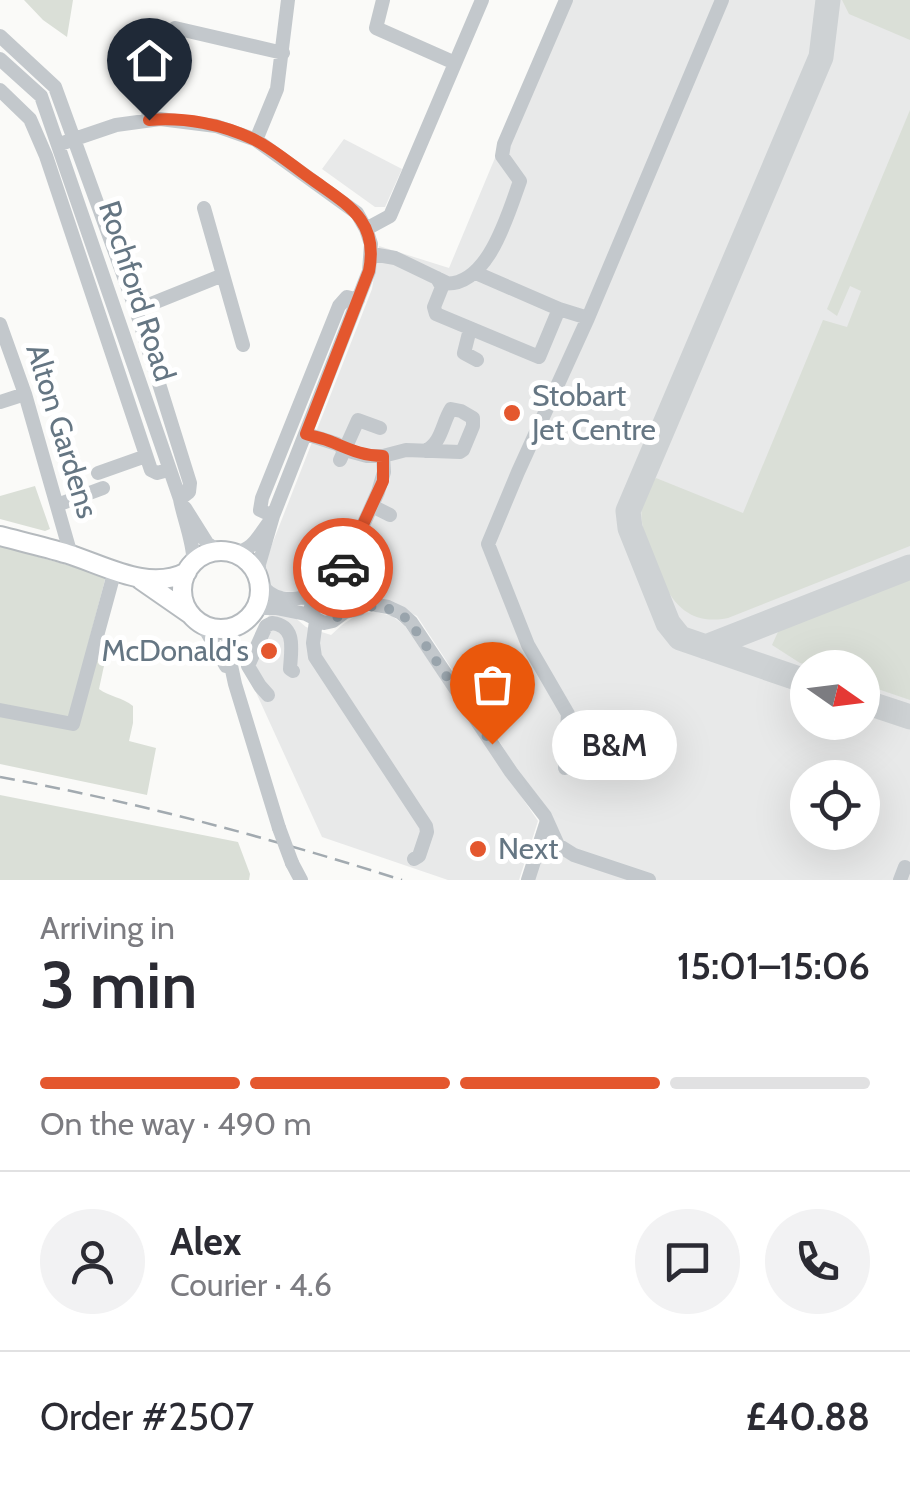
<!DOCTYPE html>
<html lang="en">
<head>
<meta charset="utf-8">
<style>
	body { margin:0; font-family:Cabin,sans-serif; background:#f2f2f3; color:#2b2b33; height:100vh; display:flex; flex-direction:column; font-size:38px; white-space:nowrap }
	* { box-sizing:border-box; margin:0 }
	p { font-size:32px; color:#7c7c81 }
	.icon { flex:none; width:55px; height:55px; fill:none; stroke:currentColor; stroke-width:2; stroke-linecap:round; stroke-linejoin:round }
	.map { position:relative; height:880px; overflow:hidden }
	.details { display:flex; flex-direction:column; background:#fff; flex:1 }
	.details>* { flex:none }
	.needle { width:65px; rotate:104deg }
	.fabs { position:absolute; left:790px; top:650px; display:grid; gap:20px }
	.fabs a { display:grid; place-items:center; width:90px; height:90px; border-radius:50%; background:#fff; box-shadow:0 10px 40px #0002; font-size:50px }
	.pin { position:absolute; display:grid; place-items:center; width:85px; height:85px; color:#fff; margin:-102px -42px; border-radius:50% 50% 50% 0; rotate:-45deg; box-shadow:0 0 10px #0007 }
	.pin .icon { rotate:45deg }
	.courier { position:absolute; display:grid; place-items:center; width:100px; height:100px; margin:-50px; border:8px solid #e4572e; border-radius:50%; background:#fff; color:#222; box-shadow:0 2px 12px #0007 }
	.bubble { position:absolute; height:70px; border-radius:35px; background:#fff; box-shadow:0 10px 40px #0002; font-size:32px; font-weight:600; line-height:70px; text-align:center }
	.head em { font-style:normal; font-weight:600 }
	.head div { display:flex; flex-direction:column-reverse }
	.head { display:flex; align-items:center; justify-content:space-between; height:170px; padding:0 40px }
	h1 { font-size:65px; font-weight:600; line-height:75px }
	.bar { display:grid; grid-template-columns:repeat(4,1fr); gap:15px 10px; align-content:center; height:120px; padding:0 40px }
	.bar i { height:12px; border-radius:8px; background:#e1e1e2 }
	.bar .current { background:#e4572e }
	.bar p { grid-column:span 4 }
	.line { display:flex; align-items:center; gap:25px; padding:0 40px; border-top:2px solid #e1e1e2 }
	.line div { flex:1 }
	.round { display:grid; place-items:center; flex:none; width:105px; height:105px; border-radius:52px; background:#f2f2f3 }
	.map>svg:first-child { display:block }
	.built { fill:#e8e9e9; fill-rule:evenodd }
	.green { fill:#dadfd7 }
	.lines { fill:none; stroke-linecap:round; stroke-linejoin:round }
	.taxiway { stroke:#ced2d4; stroke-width:25 }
	.major-casing { stroke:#b5babe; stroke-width:22 }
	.minor { stroke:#c3c8cc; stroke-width:14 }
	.major { stroke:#fff; stroke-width:18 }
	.rail { stroke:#a2aab0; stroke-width:2.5; stroke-dasharray:15 8; stroke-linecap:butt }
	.minor-bridge { stroke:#c3c8cc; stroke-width:14 }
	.done { stroke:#99a4ac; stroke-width:10; stroke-dasharray:0 18 }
	.route { stroke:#e4572e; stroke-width:12 }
	.poi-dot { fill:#e4572e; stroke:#fff; stroke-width:4 }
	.labels { text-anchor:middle; stroke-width:10; stroke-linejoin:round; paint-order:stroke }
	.street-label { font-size:30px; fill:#657683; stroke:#fff }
	.poi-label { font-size:30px; fill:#657683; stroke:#fff; text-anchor:start }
</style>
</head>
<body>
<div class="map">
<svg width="910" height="880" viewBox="0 0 910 880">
	<rect width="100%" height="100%" fill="#fafaf8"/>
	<path class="built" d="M561,0H910V880H522L542,812L501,744L417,616L386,601L365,595L315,584L298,591H276L266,583L264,567L271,547L372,289L379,246L449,268ZM808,668H862V722H808ZM808,778H862V832H808Z
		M344,139L402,169L385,207H375L322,169Z
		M376,612L392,616L405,626L538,821L519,880H448L322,837L244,666L270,613L292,615L306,627L331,635L342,625L360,613Z"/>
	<path class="green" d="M24,0H73L67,37L43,20Z
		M842,0H910V40L849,14Z
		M910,110V546L728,618C669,630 659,570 643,528C639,508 642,492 656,478L743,513L823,320L847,327L861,291L850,286L837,316L827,309Z
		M35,486L50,529L45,531L0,519V496Z
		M0,546L106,576L86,652L97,655L105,661L99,689C110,697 122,697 133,706V723L129,741L156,748L147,795L0,764Z
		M910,574V700L863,684L862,668L814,667L800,663L772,645L782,623Z
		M0,795L238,842L250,874L249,880H0Z"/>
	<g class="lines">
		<path class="taxiway" d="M706,647L910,567
			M808,682L680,638L668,623L630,528L628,511L821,57L828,0
			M862,701L910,717"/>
		<defs>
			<path id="major" d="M0,536C23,542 45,547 68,554C106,566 149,592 187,572
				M182 590a39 39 0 1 1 78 0a39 39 0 1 1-78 0Z
				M141,580L190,614"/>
		</defs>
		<use href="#major" class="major-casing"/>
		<path class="minor" d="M383,0L376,28L455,63
			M175,28L283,53
			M0,36L55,87L136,310L190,483L189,492L180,499
			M0,59L41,96L180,499C183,517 196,549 193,565
			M144,65L149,119
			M0,90L30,119L46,156L151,470L157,473L168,470
			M256,140L277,89L288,0
			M60,144L116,125L160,119L216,126L256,140L357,213L366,229L371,244L369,271L273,516L259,564V577
			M204,208L243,345
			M366,229L390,216L482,0
			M372,254L395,258L445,282
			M476,273L559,309L588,318
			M437,278L442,287L434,307L436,314L539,357L559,309
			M441,283C487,291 508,214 520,181L502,156L504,144L566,0
			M136,310L223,275
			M0,324L25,394L69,548L68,554
			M467,327L469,333L464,353L477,360
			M0,402L25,394
			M306,434L337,444L345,450L367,456H383L406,450L460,452L463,450L473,426V418L461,411L451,409C442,423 442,443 425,451
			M340,460L358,420L380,428
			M98,473L146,456
			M57,505L103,488
			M372,506L390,515
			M185,508L207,543L217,551
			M273,516L260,510L262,498L339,306L347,297L358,300
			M232,553C254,551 258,536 270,521
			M260,582C276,610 305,595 329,594L343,602H360L388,607L401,613L411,622L511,772L545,816L558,845L574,855L649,880
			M322,594L346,563L378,492L384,472L383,456
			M318,596L311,607L316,621L313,643L315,657L426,826L427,832L419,856L414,859
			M253,612L259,608H276L306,614L324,623L333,621L345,612L359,609
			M239,623L230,633L227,647L235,684L279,828
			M203,625L226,666
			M268,695L260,686L248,666L266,626L272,623C297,626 291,650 290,669L293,671
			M0,710L73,724L115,570
			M565,768L568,714L528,645L488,544L518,472L588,318L722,0
			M292,863L301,880
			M528,880L547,821
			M900,880L905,867"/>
		<use href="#major" class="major"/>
		<path class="rail" d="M0,777C137,802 270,838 402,880"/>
		<path class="minor-bridge" d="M279,828L292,863"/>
	</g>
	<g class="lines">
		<path class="done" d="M343,568L322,594C331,592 338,597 340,606L336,618C360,602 390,602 410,622L492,744"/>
		<path class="route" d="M149,120C184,117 223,124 255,140C275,150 294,167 313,180C348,205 379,221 369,271L306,434C314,437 323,438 332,442C349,449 363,456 383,456V481L343,568"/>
	</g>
	<g class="poi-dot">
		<circle cx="512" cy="413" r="10"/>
		<circle cx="269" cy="651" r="10"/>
		<circle cx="478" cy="849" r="10"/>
	</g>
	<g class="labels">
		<g class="street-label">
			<text transform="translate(137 291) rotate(72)" y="10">Rochford Road</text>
			<text transform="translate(62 431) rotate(73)" y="10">Alton Gardens</text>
		</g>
		<g class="poi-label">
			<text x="532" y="406">Stobart<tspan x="532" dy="34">Jet Centre</tspan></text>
			<text x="249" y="661" text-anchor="end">McDonald's</text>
			<text x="498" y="859">Next</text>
		</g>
	</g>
</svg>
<div class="fabs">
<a><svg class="needle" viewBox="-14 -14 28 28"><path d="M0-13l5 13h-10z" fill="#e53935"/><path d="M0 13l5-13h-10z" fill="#7c7c81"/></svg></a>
<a><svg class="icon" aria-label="locate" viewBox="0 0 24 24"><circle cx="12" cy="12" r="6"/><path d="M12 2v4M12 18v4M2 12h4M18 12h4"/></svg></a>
</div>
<div class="pin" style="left:492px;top:744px;background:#ea580c"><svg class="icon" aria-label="bag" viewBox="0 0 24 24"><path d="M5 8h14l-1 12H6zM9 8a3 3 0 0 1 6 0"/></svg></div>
<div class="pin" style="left:149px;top:120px;background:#1f2937"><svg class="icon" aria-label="home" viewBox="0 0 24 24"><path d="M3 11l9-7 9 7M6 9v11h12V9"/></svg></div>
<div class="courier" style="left:343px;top:568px"><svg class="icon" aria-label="car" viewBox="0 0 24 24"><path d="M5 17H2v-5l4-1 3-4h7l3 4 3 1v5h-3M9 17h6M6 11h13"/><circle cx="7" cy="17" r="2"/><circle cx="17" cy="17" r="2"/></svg></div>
<div class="bubble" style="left:552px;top:710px;width:125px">B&amp;M</div>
</div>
<section class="details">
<div class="head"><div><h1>3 min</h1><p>Arriving in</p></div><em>15:01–15:06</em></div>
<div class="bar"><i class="current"></i><i class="current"></i><i class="current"></i><i></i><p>On the way · 490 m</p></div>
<div class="line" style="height:180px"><a class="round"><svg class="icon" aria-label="person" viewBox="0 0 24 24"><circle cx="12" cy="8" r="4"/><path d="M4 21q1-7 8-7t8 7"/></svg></a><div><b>Alex</b><p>Courier · 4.6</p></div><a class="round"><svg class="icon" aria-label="chat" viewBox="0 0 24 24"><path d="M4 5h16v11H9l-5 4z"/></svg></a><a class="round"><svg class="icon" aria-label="phone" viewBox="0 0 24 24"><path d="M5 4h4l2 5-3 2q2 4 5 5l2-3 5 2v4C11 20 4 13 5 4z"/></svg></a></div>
<div class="line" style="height:130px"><div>Order #2507</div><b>£40.88</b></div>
</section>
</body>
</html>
